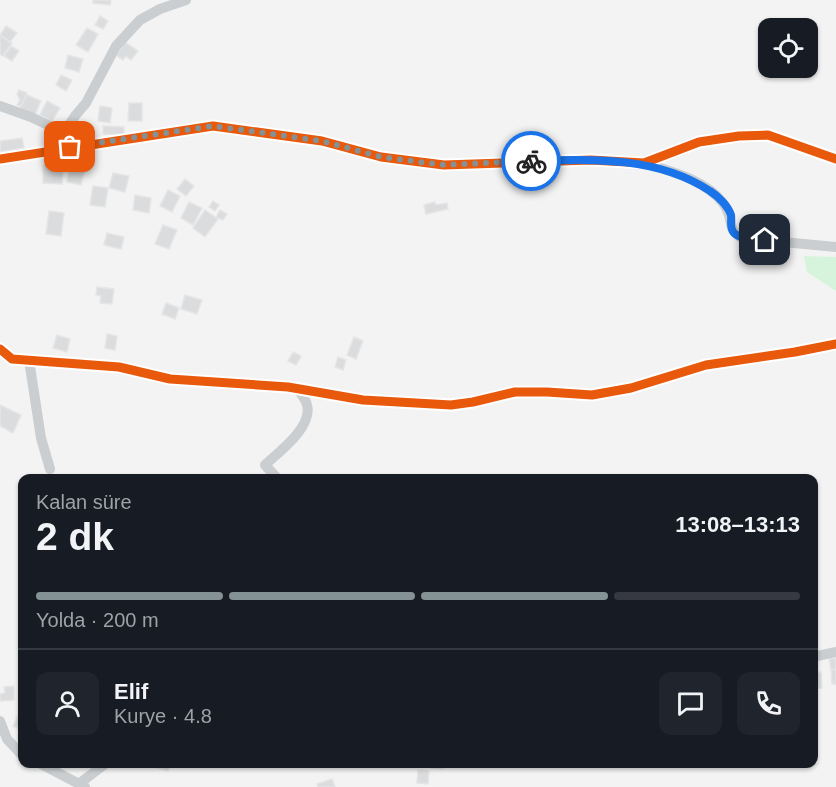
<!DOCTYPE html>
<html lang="tr">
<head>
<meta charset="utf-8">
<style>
	body { margin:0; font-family:Helvetica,sans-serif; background:#20242c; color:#f1f3f6; height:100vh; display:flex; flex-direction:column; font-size:22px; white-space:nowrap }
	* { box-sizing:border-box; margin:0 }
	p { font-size:20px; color:#9ea1a6 }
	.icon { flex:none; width:33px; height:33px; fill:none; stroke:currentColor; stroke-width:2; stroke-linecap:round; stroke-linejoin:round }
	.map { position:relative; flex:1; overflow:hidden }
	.drawer { position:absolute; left:18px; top:474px; width:800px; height:294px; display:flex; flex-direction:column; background:#171b24; border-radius:12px; box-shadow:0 2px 4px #0004 }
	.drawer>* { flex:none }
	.tools { position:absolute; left:758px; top:18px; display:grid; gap:12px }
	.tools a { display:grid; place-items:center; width:60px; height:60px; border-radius:12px; background:#171b24; box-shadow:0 2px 4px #0004; font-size:30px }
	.pin { position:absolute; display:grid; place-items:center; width:51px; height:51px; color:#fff; margin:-26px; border-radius:12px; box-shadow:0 3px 9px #0006 }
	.courier { position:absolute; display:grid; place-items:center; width:60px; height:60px; margin:-30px; border:4px solid #1a73e8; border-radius:50%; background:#fff; color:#222; box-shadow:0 2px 8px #0007 }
	.head em { font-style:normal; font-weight:600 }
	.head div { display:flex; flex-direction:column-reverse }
	.head { display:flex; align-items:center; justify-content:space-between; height:102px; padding:0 18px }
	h1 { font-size:39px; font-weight:600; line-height:45px }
	.bar { display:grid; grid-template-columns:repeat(4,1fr); gap:9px 6px; align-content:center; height:72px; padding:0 18px }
	.bar i { height:8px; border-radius:4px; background:#363941 }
	.bar .active { background:#849195 }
	.bar p { grid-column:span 4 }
	.line { display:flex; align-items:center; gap:15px; padding:0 18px; border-top:2px solid #363941 }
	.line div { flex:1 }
	.round { display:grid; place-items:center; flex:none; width:63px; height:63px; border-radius:12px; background:#20242c }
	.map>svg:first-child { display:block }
	.green { fill:#d6f4db }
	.building { fill:#dbdcdd; stroke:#e5e5e6; stroke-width:1.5 }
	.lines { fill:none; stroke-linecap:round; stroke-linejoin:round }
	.minor { stroke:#caced0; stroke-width:10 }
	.cycleway-casing { stroke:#fff; stroke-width:13 }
	.cycleway { stroke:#e8590c; stroke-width:9 }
	.done { stroke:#849195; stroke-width:6; stroke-dasharray:0 10.8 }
	.route { stroke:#1a73e8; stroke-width:8 }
</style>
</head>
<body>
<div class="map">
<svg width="836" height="787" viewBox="0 0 836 787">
	<rect width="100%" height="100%" fill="#f4f3f3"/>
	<path class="green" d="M804,256L836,257V291L807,272Z"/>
	<path class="building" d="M93,0H111L110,5L93,3Z
		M100,16L108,21L103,29L95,25Z
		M6,26L17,33L10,42L0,35Z
		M87,28L98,34L88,52L76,45Z
		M0,35L12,43L3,56L0,54Z
		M125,42L138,51L131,60L126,56L123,60L116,55Z
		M11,46L19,51L12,61L4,56Z
		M68,55L83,59L79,72L65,68Z
		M61,75L72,80L66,91L56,85Z
		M19,90L27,93L21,106L17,105L20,100L17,94Z
		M27,95L41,101L35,115L20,108Z
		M47,101L60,108L52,121L40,115Z
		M129,103H142V121H128Z
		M100,106L112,108L110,123L98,121Z
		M103,126L124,127V135L103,134Z
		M22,138L24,148L0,152V141Z
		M71,162L86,165L81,185L67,182Z
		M43,165L63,166L62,184L43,183Z
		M113,173L129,176L125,192L109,188Z
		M185,179L194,186L186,196L177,189Z
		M93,186L108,188L105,207L90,205Z
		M168,190L180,196L172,212L160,206Z
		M135,195L151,198L149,213L133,210Z
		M213,201L219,205L215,211L209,207Z
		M189,202L202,208L193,225L181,218Z
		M435,202L436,205L447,203L448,209L426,214L424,205Z
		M205,210L218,219L205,237L193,228Z
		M220,210L227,214L223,220L216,217Z
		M49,211L64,213L61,236L46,234Z
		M163,225L177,230L169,249L155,244Z
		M107,233L124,237L121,249L104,245Z
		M97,287L114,289L112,304L100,303L101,296L96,295Z
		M185,295L202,300L197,314L181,309Z
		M166,303L179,308L175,319L162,314Z
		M107,334L117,336L115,350L105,348Z
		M57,335L70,339L67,352L53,348Z
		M354,337L363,341L356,359L347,355Z
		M293,352L301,356L296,365L288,361Z
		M338,357L346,360L343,370L335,367Z
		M0,405L21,415L13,433L0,426Z
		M836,658V669L831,670L829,659Z
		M836,669V684H832L831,670Z
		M821,672L822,688L813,689V673Z
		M14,686V700L0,701V694L5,693L4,687Z
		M19,713L22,715V730L13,726Z
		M156,764H171L168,771L155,767Z
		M423,764H443V769L431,768V764Z
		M418,770L429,771L428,784L417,783Z
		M332,779L335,787H318L317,784Z"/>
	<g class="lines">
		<path class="minor" d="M0,106L31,117L88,144
			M52,150L75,116L86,103L116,46L140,20L160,9L186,0
			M0,159L213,126L322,141L381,157L444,165L591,160L644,163L699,142L739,136L768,135L836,159
			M644,163C670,171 706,180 723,203C735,219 725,228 742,238L836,247
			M0,349L12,359L119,367L170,379L288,387L363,400L451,405L473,402L515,392H547L592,395L631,388L706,365L795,352L836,344
			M29,360L41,438L50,469
			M277,478L265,465C279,452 313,427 307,405C306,399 300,393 297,388
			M813,657L836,652
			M0,721L7,739L22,755
			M41,764L85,787
			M80,783L105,764"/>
		<defs>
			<path id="cycleway" d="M0,159L213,126L322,141L381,157L444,165L591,160L644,163L699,142L739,136L768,135L836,159
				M0,349L12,359L119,367L170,379L288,387L363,400L451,405L473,402L515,392H547L592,395L631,388L706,365L795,352L836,344"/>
		</defs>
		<use href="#cycleway" class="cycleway-casing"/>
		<use href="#cycleway" class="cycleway"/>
	</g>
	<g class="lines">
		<path class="done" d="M70,147L213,126L322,141L381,157L444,165L531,161"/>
		<path class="route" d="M531,161C592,159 657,156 710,191C718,196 728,206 731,215C732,221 729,228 734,233C741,240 756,239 765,240"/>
	</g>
</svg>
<div class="tools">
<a><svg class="icon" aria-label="locate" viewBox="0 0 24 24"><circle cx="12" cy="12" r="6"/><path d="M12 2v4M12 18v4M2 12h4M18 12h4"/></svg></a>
</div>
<div class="pin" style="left:70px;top:147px;background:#ea580c"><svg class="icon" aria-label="bag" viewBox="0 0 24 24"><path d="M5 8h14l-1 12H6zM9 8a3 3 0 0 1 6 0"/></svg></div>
<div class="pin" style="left:765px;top:240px;background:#1f2937"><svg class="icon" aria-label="home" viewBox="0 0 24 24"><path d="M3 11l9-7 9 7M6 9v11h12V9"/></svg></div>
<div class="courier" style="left:531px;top:161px"><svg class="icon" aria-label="bike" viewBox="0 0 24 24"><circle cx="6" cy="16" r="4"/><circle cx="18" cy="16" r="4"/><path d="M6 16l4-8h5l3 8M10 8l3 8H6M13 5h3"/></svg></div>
<section class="drawer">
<div class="head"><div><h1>2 dk</h1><p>Kalan süre</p></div><em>13:08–13:13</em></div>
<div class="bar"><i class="active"></i><i class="active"></i><i class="active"></i><i></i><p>Yolda · 200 m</p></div>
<div class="line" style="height:108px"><a class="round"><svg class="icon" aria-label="person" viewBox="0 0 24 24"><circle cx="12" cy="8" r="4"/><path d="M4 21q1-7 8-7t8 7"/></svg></a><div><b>Elif</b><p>Kurye · 4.8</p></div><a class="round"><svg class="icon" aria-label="chat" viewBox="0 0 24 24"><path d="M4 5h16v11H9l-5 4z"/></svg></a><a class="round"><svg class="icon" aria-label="phone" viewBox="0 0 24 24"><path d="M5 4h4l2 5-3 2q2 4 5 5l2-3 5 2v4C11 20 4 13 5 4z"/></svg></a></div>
</section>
</div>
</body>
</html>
